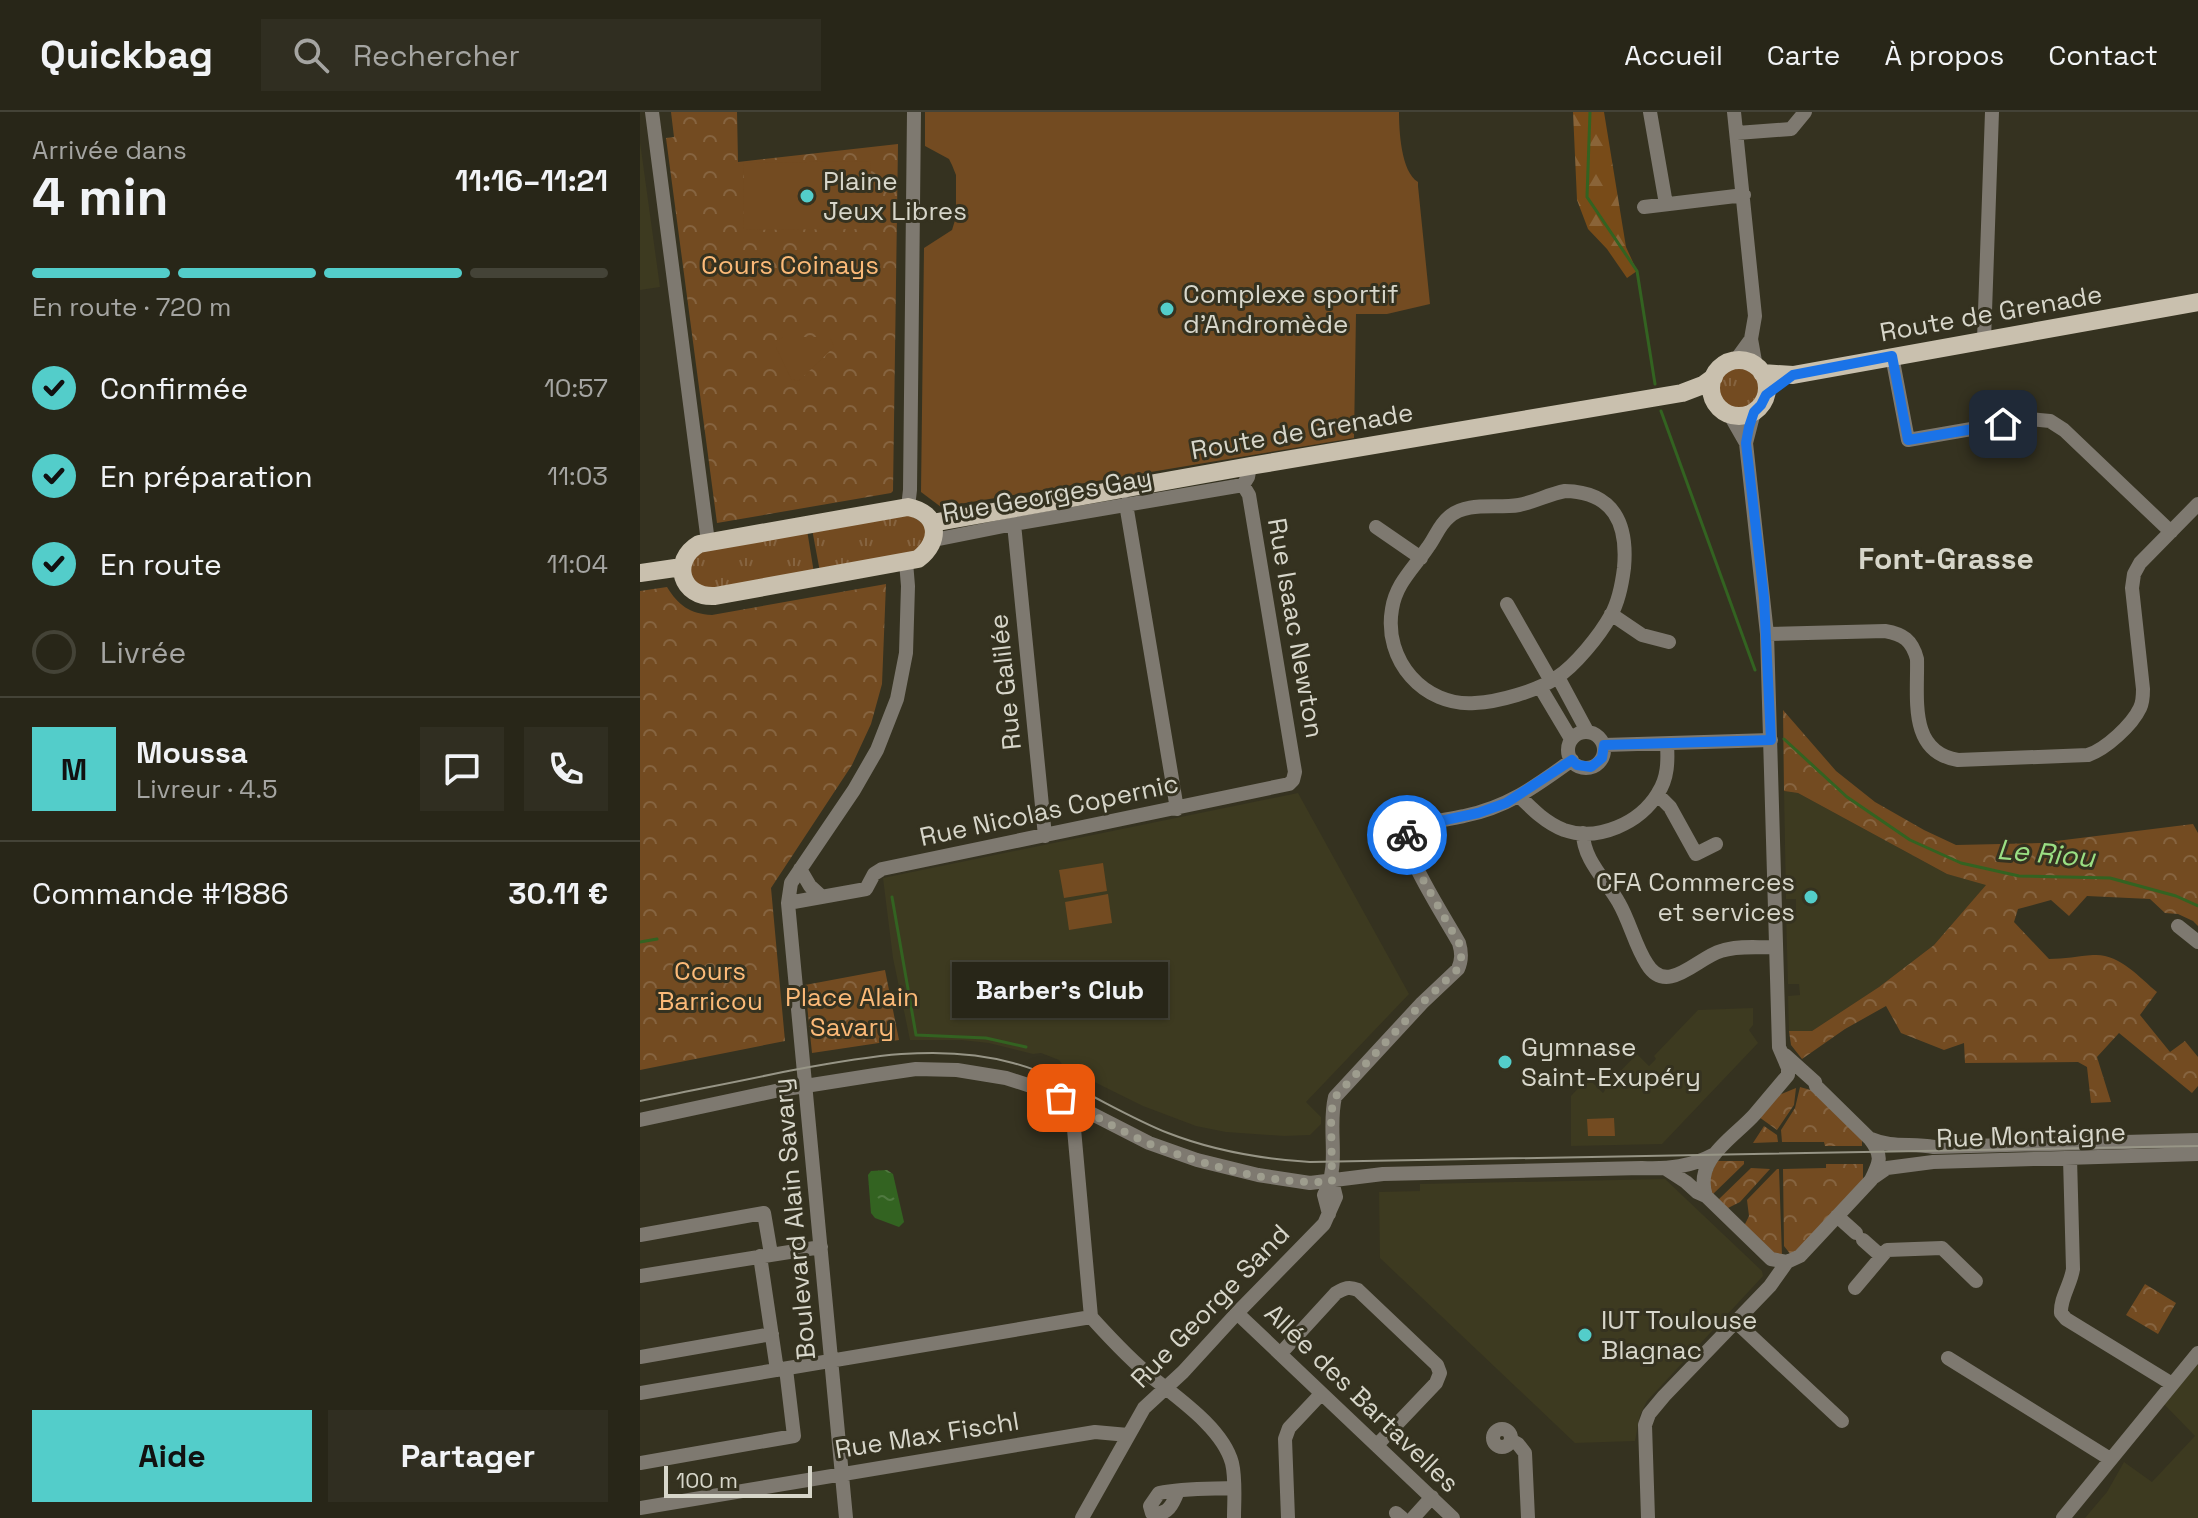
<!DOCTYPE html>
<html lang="fr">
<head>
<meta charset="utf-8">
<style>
	body { margin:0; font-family:"Space Grotesk",sans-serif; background:#302e21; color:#f1f3f6; height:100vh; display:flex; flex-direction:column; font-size:30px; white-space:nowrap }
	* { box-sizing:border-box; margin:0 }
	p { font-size:26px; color:#a5a5a2 }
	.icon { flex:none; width:44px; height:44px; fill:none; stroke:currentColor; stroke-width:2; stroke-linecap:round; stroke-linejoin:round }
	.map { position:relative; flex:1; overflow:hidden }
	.drawer { display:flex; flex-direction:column; background:#282618; width:640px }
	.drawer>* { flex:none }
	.scale { position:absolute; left:24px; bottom:20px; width:148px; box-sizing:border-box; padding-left:8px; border:4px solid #d7d6ca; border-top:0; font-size:22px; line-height:28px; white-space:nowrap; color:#d7d6ca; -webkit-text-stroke:6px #353220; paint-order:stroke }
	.pin { position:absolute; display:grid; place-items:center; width:68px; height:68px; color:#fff; margin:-34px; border-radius:16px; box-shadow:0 4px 12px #0006 }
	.courier { position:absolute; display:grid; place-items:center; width:80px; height:80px; margin:-40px; border:6px solid #1a73e8; border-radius:50%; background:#fff; color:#222; box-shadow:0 2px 10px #0007 }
	.bubble { position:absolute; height:56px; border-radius:0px; background:#282618; box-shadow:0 2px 6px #0004,0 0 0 2px #444337; font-size:26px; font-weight:700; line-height:56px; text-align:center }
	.overview em { font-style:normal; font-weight:700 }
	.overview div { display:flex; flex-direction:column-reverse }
	.overview { display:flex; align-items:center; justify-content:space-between; height:136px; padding:0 32px }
	h1 { font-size:52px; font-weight:700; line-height:60px }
	.bar { display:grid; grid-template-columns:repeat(4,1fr); gap:12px 8px; align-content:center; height:96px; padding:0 32px }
	.bar i { height:10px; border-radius:6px; background:#444337 }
	.bar .active { background:#53cdca }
	.bar p { grid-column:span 4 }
	.line { display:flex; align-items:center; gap:20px; padding:0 32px; border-top:2px solid #444337 }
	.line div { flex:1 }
	.round { display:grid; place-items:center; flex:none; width:84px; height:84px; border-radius:0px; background:#302e21 }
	ol { padding:0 32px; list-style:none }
	li { display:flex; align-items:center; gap:24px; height:88px }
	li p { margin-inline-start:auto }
	li .icon { padding:8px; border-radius:50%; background:#53cdca; color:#111; stroke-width:4 }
	li:last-child { color:#a5a5a2 }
	li i { width:44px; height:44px; border:4px solid #444337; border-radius:50% }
	.cta { display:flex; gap:16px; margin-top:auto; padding:16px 32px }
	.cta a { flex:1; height:92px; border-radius:0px; background:#53cdca; color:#111; font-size:32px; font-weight:700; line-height:92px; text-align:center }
	.cta a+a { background:#302e21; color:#f1f3f6 }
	header { display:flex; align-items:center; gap:48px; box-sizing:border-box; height:112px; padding:0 40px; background:#282618; border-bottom:2px solid #444337 }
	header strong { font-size:38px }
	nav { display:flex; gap:44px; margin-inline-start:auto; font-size:28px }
	.search { width:560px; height:72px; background:#302e21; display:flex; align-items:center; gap:20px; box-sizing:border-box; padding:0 28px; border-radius:0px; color:#a5a5a2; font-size:30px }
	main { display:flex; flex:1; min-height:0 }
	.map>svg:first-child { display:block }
	.built { fill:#3d3a20 }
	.grass { fill:url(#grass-tufts) }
	.forest { fill:url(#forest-firs) }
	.park { fill:url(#park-crowns) }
	.garden { fill:#734b21 }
	.water { fill:url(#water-ripples) }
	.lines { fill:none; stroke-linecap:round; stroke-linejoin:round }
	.stream { stroke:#336321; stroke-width:3 }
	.minor { stroke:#7e7970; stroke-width:14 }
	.major { stroke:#c9c0ae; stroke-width:18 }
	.tram { stroke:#979586; stroke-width:2 }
	.done { stroke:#9e9d8e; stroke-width:8; stroke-dasharray:0 14.4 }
	.route { stroke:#1a73e8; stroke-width:10 }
	.poi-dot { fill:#53cdca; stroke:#353220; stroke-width:3 }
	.labels { text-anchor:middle; stroke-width:6; stroke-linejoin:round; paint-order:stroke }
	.poi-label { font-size:26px; fill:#d7d6ca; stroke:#353220; text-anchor:start }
	.park-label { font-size:26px; fill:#fcba78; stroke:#353220 }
	.street-label { font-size:26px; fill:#d7d6ca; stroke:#353220 }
	.water-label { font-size:28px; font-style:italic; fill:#9adf83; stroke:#353220 }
	.quarter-label { font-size:30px; font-weight:bold; fill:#d7d6ca; stroke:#353220 }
</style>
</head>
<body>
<header>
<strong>Quickbag</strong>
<div class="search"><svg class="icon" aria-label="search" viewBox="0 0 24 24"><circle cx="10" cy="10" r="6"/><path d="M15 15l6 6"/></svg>Rechercher</div>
<nav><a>Accueil</a><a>Carte</a><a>À propos</a><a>Contact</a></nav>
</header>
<main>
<section class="drawer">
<div class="overview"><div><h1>4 min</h1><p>Arrivée dans</p></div><em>11:16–11:21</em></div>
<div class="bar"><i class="active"></i><i class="active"></i><i class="active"></i><i></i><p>En route · 720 m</p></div>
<ol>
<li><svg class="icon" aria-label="check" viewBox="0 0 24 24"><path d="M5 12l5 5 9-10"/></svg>Confirmée<p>10:57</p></li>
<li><svg class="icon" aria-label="check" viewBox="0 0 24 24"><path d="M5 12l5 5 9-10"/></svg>En préparation<p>11:03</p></li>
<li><svg class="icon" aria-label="check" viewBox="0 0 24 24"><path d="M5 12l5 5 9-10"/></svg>En route<p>11:04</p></li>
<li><i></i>Livrée</li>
</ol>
<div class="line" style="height:144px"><b class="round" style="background:#53cdca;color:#111">M</b><div><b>Moussa</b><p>Livreur · 4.5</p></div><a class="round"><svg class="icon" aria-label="chat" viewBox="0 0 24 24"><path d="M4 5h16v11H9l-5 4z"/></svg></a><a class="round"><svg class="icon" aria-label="phone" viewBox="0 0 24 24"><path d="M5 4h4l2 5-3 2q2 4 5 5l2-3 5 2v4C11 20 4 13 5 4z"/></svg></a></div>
<div class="line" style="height:104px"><div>Commande #1886</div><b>30.11 €</b></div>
<div class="cta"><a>Aide</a><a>Partager</a></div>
</section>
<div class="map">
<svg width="1558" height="1406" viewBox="0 0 1558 1406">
	<defs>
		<pattern id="grass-tufts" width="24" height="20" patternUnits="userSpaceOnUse" patternTransform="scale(2)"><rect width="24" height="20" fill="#734b21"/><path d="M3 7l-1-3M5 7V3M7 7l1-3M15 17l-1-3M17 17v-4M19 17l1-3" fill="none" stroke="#866440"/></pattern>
		<pattern id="forest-firs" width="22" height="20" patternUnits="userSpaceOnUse" patternTransform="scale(2)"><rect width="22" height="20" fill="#784b18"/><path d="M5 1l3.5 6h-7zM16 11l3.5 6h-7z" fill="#8a6438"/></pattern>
		<pattern id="park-crowns" width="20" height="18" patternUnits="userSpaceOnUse" patternTransform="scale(2)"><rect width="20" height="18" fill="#734b21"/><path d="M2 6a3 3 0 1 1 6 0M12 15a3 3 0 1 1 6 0" fill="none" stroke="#866440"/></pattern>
		<pattern id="water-ripples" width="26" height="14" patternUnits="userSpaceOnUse" patternTransform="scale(2)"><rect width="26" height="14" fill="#336321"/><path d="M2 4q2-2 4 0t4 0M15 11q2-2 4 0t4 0" fill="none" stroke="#507940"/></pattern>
	</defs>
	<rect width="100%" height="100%" fill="#353220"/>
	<path class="built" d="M0,30L20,175L0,178Z
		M1144,679L1158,681L1307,762L1347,772L1294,833L1239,875L1172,919H1149L1148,884L1160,883L1159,872H1148L1146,801L1156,800V787H1146Z
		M658,681L769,882L666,990L681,1005V1012L670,1023L644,1024L586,1020L556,1014L503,994L424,955L419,948L401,941L393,942L349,931L321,928H270L253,846L243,766Z
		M1113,896V913L1109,918L1118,931L1022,1032L931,1034V984L948,966L963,981L965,978L964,976L997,942L1009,954L1016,947L1014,944L1058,898Z
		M1025,1067L1122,1159L1123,1164L1007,1289L1000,1303L995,1329L935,1331L740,1146L739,1080L780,1079V1072Z
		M1558,1241V1406H1445L1467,1380L1484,1350L1512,1370L1555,1324L1520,1288Z"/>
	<path class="grass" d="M1078 276a21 21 0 1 1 42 0a21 21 0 1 1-42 0Z
		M266,400L288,415L284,437L180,460L172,417Z
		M167,418L174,461L58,478L47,451L55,440Z"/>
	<path class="forest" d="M933,0H964L986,135L997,159L987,166L967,137L948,117L937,88Z"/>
	<path class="park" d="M31,0H97L98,50L258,32L253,379L251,381L77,411L26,26L34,25Z
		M246,472L242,572L231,612L212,653L131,776L145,929L0,958V479L27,475C38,493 50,502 72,503Z
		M1143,598L1196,659L1235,690L1284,718L1316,733L1400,731L1553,712L1558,721V814L1553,809L1538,802L1525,801L1510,787L1447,784L1429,804L1411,788L1378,797L1374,810L1409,847C1425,847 1438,844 1453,843C1479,841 1499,865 1517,880L1500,903L1530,940L1545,929L1558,945V974L1552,981L1479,921L1457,945L1471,990L1451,991L1447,955L1438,950L1325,951L1324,931L1304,938L1261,921L1246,894L1205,917L1162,947L1151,933L1149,919H1172L1239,875L1294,833L1346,773L1307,762L1158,681L1144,679Z
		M245,858L259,928L172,941L165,873Z
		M1160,975L1174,979L1222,1025V1034H1185L1184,1030H1142L1141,1018L1155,996Z
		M1156,976L1154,993L1137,1018L1119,1005L1139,983Z
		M1124,1014L1137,1023L1138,1030L1113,1031Z
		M1077,1049H1104V1052L1071,1084L1068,1069Z
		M1186,1052H1223V1070L1159,1138L1151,1143L1144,1134L1143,1057L1186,1056Z
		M1111,1056L1130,1057L1100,1090L1086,1097L1077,1089Z
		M1137,1057H1139L1142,1144L1135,1143L1104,1114L1109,1104L1107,1088Z
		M1505,1172L1536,1191L1518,1222L1486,1203Z"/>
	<path class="garden" d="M285,0H759C759,18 761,60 778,70V74L790,192L747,202H716L714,326L301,395L281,380L284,136L312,118L316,105V63L312,53L309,47L285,34Z
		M231,49L230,117L103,118L104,51Z
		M143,225H190L194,235L161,267L158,269L151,267L136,235V229Z
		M463,751L467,779L424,786L419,758Z
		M468,782L472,811L429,818L425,790Z
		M974,1006L975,1024H948L947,1007Z"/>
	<path class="water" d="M247,1058L253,1062L264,1110L259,1115L235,1106L231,1101L228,1063L231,1059Z"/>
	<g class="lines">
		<path class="stream" d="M950,0L947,85L997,159L1015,272
			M1021,299L1115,558
			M1144,627L1207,685L1270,728L1321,751L1379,764L1470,766L1536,784L1558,794
			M252,785L276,923L346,926L386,935
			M0,830L17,827"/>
		<path class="minor" d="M12,0L68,430
			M1010,0L1026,92
			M1094,0L1115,204L1111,227L1095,249
			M1097,21L1151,17L1165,0
			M1004,95L1104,83
			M1111,227L1116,255
			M1344,228L1352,0
			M1252,244L1268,328L1389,307L1410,309L1424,318L1531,420
			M1090,303L1106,331
			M925,379C974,380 988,412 984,456C982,472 979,489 971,503C960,523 935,554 916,566C897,579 858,590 835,591C784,595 743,548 752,497C756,471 774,456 788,435C795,426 799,413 809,405C827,389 856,397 879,393C895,390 909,382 925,379Z
			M486,392L537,697
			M268,395L270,378L274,0
			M374,412L405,724
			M736,415L781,446
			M294,428L374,412L603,373L608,365L610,354
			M867,492L911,569
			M971,502L1002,523L1029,530
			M1127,522L1245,519C1263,522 1272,528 1277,547C1278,586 1268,640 1318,648L1448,643C1466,637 1492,613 1500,596C1503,590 1503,584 1503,577L1492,476L1494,462L1500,451L1558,392
			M918,565L947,619
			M900,575L931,627
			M928 638a18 18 0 1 1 36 0a18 18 0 1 1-36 0Z
			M964,633L1131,628
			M1018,683L1030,695L1056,742L1076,732
			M879,684C893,698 906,711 924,718C958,730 1000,711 1018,681C1028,666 1028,649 1027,632
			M943,721C943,748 967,769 979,791C990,810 995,834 1007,852C1027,885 1058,845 1081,839C1098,833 1118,836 1136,835
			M160,757L170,774L182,785
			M148,791L226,777L234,762L242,757L649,672L653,668L655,660L609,383L603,373
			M1538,814L1558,830
			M443,997L434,1017L451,1205C470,1226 491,1249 513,1266C539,1287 583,1317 592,1351C596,1368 594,1388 594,1406
			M0,1008L140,978L235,963L276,957L317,958L366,966L397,976L421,986L509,1031L557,1048L618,1063L670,1071L743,1062L1002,1056C1028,1057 1051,1055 1075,1042
			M1231,1027C1251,1036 1272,1031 1294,1035L1558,1028
			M1430,1046L1433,1157C1431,1172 1420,1186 1421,1201L1426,1207L1532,1272
			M1026,1057L1046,1070L1057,1080L1066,1084L1131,1147L1147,1150L1160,1144L1231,1068C1240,1050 1243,1044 1230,1027L1176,974L1175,970L1145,943
			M1234,1065L1247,1056L1293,1050L1558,1042
			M1066,1084C1053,1047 1095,1025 1115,1002C1126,989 1137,976 1148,963V956L1139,935L1127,522L1106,331L1114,300
			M689,1102L684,1083C701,1053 687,1018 695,985L782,891L818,857C822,848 822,841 819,831C810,814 760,737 767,722C772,711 812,707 824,704C868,695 896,674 932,648
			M1197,1104L1216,1121
			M0,1123L124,1101L131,1142
			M1223,1128L1241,1144
			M120,1144L137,1258
			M0,1164L181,1135
			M1215,1176L1247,1138L1302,1136L1336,1169
			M597,1201L813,1406
			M1096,1210L1202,1309
			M641,1241L696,1181C705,1176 709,1174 718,1178L797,1253L800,1261L796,1271L737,1333
			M0,1245L132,1222
			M1308,1246L1470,1347
			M0,1281L451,1205
			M853 1326a9 9 0 1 1 18 0a9 9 0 1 1-18 0Z
			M871,1328L878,1332L885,1341L888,1406
			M0,1351L154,1324L146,1257
			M538,1379C533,1392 528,1404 512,1401L510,1394L519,1381C543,1376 569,1377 594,1376
			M0,1396L455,1320L488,1323
			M756,1401L762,1406
			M206,1406L148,791L151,771L214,678L237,638L257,587L266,541L268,474L266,450
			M442,1406L504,1296L543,1260L597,1201L684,1112L696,1085L692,1069
			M648,1406L645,1327L649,1316L681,1282
			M773,1406L792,1385
			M1008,1406L1005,1313L1009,1302L1024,1284L1130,1174L1147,1150
			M1423,1406L1558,1241"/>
		<path class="major" d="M1071 276a28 28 0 1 1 56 0a28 28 0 1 1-56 0Z
			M1122,261L1153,263L1558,190
			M268,395C299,401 302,429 278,447L75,484C41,486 30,449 59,432Z
			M292,411L610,354L1042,281L1063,273L1074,265
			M0,461L42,455"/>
		<path class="tram" d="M0,989C48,979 96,970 143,960C218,946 298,930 373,951C429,966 475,1000 528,1021C574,1039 622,1047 670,1050L1558,1034"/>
	</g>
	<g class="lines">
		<path class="done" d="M421,986C451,1001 480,1019 510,1032C560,1052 638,1075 692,1069L691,1001L695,985L782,891L818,857C822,848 822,841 819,831L769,743L767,723"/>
		<path class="route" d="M767,723L771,717L777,714L838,701L866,691L932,648L937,653L951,655L962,646L964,633L1131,628L1124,486L1106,331L1109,315L1114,300L1121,293L1126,283L1153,263L1252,244L1268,328L1363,312"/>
	</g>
	<g class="poi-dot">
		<circle cx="167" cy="84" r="8"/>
		<circle cx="527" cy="197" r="8"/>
		<circle cx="1171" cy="785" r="8"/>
		<circle cx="865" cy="950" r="8"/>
		<circle cx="945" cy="1223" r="8"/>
	</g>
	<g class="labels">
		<g class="poi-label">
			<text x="183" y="78">Plaine<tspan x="183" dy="30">Jeux Libres</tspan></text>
			<text x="543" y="191">Complexe sportif<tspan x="543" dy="30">d'Andromède</tspan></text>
			<text x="1155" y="779" text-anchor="end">CFA Commerces<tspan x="1155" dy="30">et services</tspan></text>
			<text x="881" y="944">Gymnase<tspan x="881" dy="30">Saint-Exupéry</tspan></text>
			<text x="961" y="1217">IUT Toulouse<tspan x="961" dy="30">Blagnac</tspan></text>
		</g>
		<g class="park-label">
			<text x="150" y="162">Cours Coinays</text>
			<text x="70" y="868">Cours<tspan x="70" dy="30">Barricou</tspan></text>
			<text x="212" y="894">Place Alain<tspan x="212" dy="30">Savary</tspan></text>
		</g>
		<g class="street-label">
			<text transform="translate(1351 201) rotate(-10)" y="9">Route de Grenade</text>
			<text transform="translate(662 319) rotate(-10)" y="9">Route de Grenade</text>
			<text transform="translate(407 383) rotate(-10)" y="9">Rue Georges Gay</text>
			<text transform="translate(656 516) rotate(80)" y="9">Rue Isaac Newton</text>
			<text transform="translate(365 570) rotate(-96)" y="9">Rue Galilée</text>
			<text transform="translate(409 698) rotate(-12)" y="9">Rue Nicolas Copernic</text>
			<text transform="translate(1391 1023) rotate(-2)" y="9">Rue Montaigne</text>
			<text transform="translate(154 1107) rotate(-95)" y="9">Boulevard Alain Savary</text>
			<text transform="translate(570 1194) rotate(-46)" y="9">Rue George Sand</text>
			<text transform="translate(722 1286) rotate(44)" y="9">Allée des Bartavelles</text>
			<text transform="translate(287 1323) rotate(-9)" y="9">Rue Max Fischl</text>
		</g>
		<g class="water-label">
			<text transform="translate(1406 741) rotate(5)" y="10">Le Riou</text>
		</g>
		<g class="quarter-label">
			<text x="1306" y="457">Font-Grasse</text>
		</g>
	</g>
</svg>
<div class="scale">100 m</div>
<div class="pin" style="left:421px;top:986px;background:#ea580c"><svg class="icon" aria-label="bag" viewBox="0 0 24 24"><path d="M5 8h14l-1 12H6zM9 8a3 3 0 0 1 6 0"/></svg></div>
<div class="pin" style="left:1363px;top:312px;background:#1f2937"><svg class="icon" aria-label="home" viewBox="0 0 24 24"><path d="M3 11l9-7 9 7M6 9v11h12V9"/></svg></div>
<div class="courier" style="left:767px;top:723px"><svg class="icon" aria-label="bike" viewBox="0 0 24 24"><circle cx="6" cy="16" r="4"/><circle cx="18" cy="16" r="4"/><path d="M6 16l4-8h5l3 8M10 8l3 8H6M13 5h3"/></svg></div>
<div class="bubble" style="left:312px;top:850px;width:216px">Barber's Club</div>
</div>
</main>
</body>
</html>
